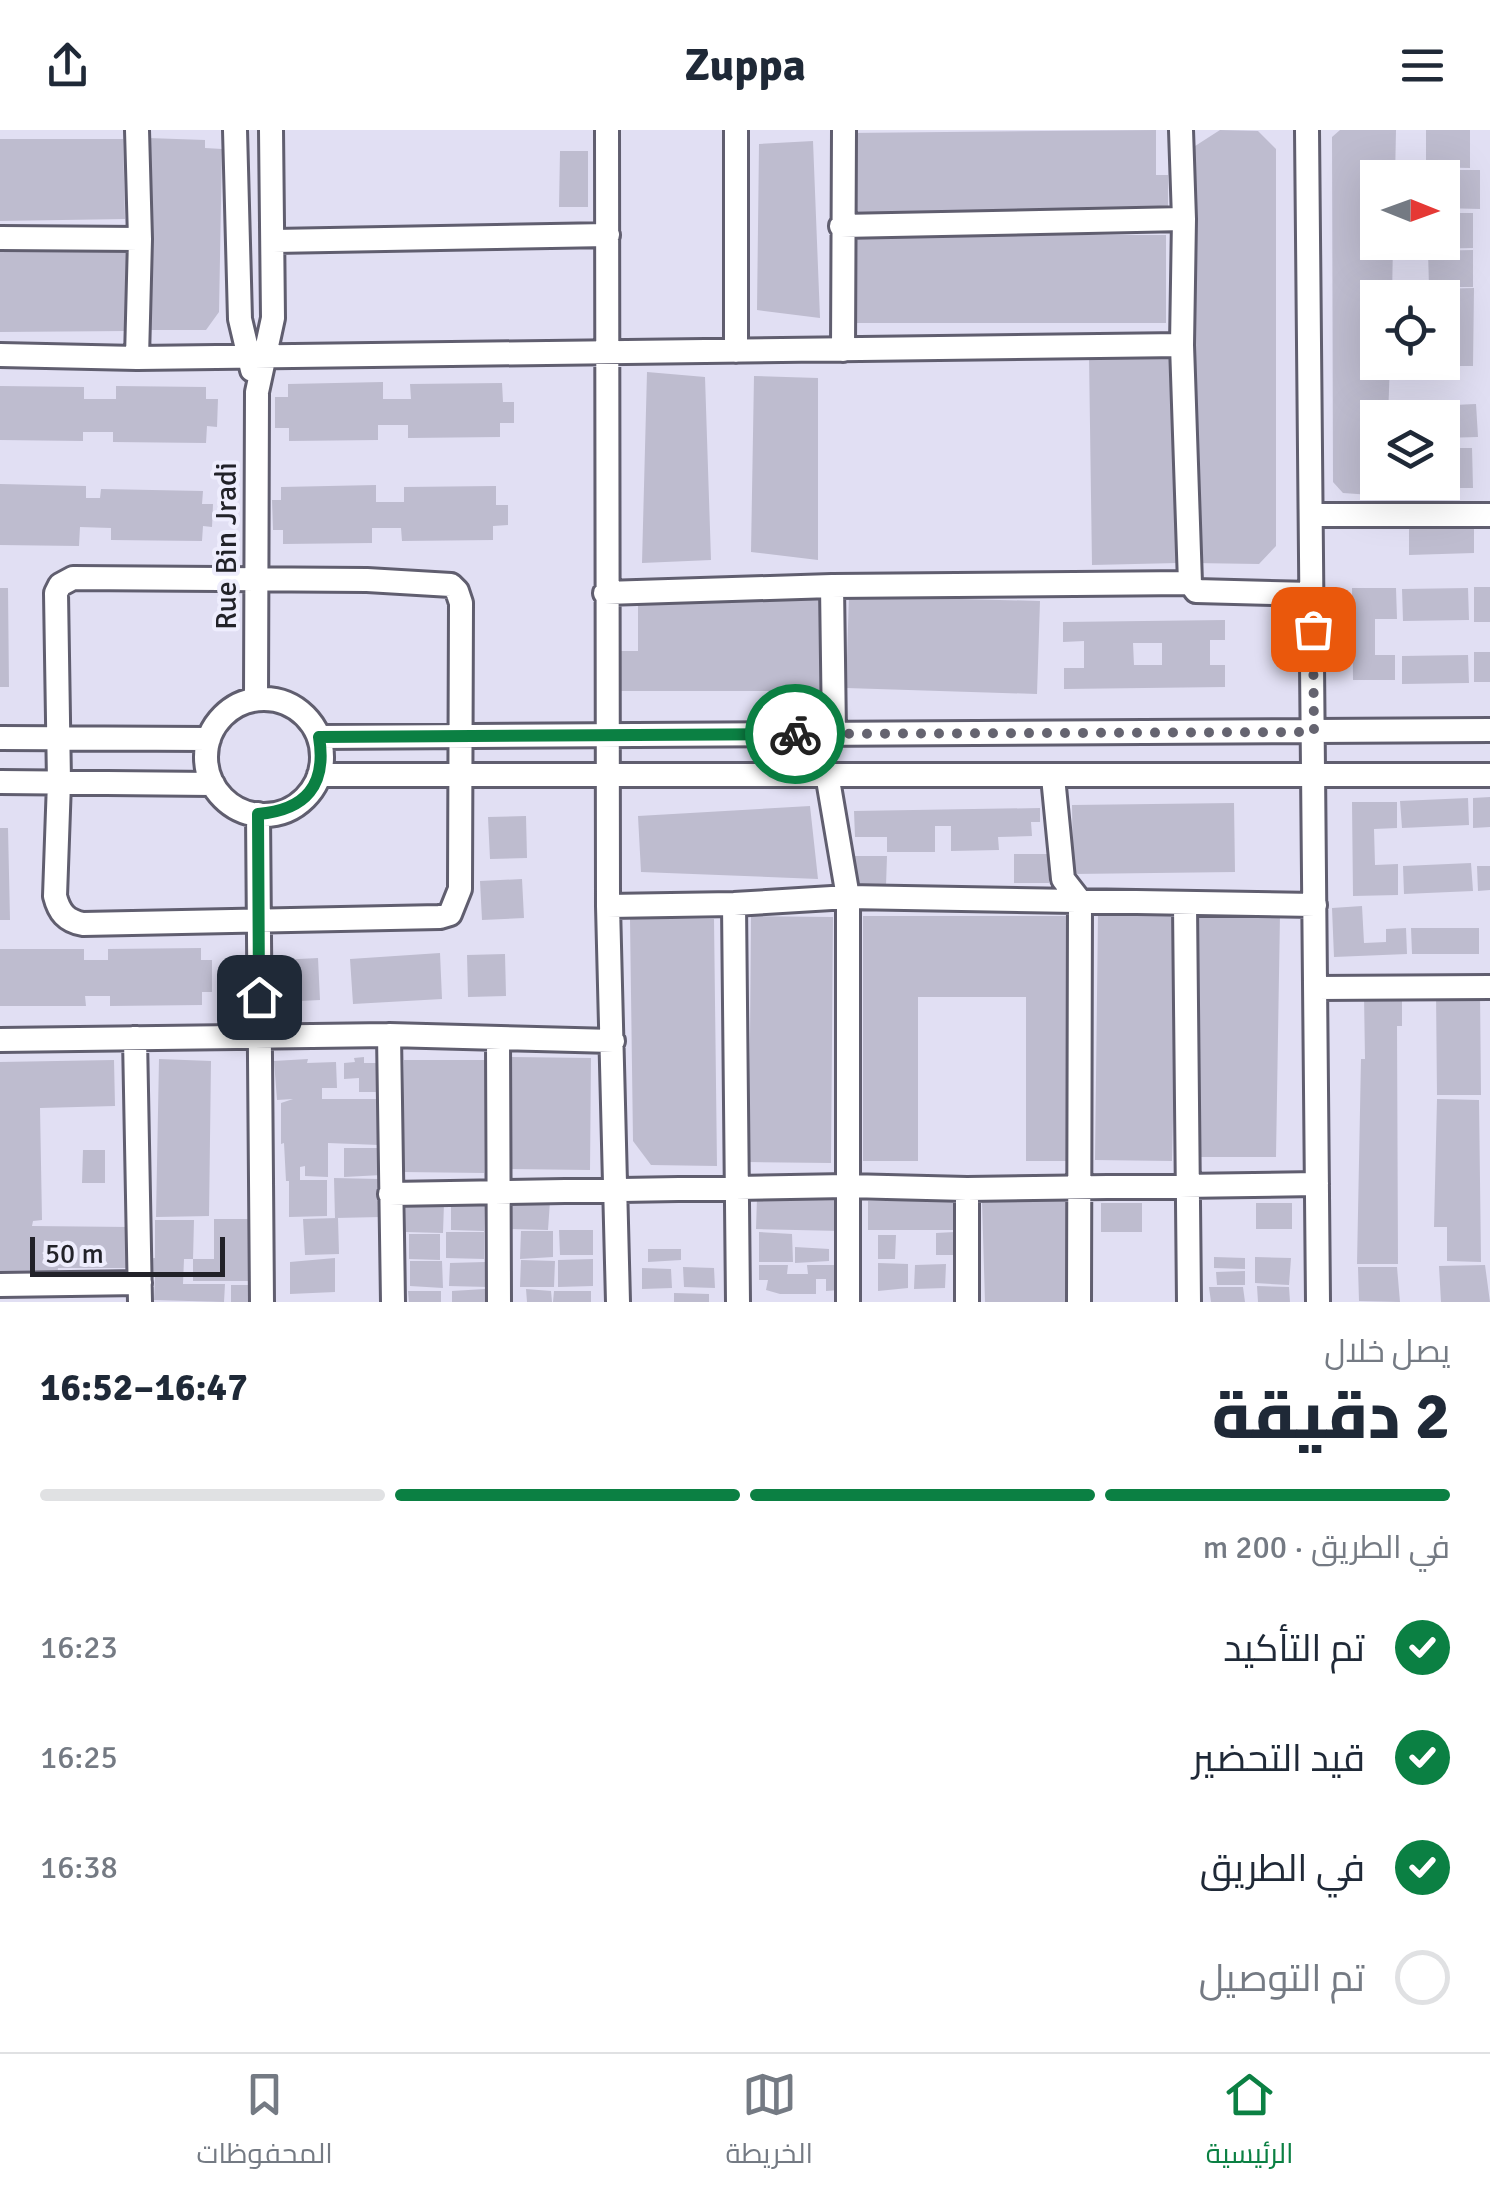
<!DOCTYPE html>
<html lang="ar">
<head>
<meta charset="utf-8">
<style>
	body { margin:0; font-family:Signika,Cairo,sans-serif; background:#f2f2f3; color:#1f2937; direction:rtl; height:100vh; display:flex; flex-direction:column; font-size:38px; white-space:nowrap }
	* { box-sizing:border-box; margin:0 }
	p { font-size:32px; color:#747a83 }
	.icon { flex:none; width:55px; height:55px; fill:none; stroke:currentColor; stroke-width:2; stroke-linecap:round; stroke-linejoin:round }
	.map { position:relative; height:1172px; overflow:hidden; direction:ltr }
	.sheet { display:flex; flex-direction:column; background:#fff; flex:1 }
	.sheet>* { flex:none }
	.needle { width:65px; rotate:91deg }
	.fabs { position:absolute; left:1360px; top:30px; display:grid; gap:20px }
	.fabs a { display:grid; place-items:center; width:100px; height:100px; border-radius:0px; background:#fff; box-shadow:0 10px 40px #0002; font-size:50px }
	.scale { position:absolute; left:30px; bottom:25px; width:195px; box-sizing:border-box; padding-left:10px; border:5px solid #222229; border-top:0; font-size:28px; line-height:35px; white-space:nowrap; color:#222229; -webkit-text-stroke:8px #eeedfd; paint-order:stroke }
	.pin { position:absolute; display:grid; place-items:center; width:85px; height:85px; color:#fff; margin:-42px; border-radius:20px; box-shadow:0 5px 15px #0006 }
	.courier { position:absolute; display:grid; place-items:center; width:100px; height:100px; margin:-50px; border:8px solid #0b8043; border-radius:50%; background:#fff; color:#222; box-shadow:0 2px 12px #0007 }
	.headline em { font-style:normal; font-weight:800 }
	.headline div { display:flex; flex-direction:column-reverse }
	.headline { display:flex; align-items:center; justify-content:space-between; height:170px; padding:0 40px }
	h1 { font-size:65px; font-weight:800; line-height:75px }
	.bar { display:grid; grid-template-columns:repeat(4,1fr); gap:15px 10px; align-content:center; height:120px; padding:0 40px }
	.bar i { height:12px; border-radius:8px; background:#e0e1e3 }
	.bar .on { background:#0b8043 }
	.bar p { grid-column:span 4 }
	ol { padding:0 40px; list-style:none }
	li { display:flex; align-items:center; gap:30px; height:110px }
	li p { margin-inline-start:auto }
	li .icon { padding:10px; border-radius:50%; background:#0b8043; color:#fff; stroke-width:4 }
	li:last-child { color:#747a83 }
	li i { width:55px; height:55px; border:5px solid #e0e1e3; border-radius:50% }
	header { display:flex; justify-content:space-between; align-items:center; height:130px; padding:0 40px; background:#fff; font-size:45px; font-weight:800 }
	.menu { display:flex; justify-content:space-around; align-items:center; height:140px; border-top:2px solid #e0e1e3; background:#fff; font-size:28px; color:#747a83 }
	.menu a { display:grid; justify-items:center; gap:5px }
	.menu .on { color:#0b8043 }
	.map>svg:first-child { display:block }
	.building { fill:#bebccf; fill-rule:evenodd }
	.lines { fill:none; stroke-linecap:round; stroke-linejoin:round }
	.street-casing { stroke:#605e6f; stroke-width:28 }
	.street { stroke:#fff; stroke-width:22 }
	.done { stroke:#656470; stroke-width:10; stroke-dasharray:0 18 }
	.route { stroke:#0b8043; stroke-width:12 }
	.labels { text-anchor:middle; stroke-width:8; stroke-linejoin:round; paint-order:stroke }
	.street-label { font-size:30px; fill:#222229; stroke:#eeedfd }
</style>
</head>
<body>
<header><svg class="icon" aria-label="menu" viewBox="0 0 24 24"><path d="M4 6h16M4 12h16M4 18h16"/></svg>Zuppa<svg class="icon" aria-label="share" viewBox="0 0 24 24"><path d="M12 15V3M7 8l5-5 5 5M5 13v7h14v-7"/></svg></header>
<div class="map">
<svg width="1490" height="1172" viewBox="0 0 1490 1172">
	<rect width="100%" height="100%" fill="#e1dff3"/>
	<path class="building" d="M1156,0V45H1168V81L851,87L849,3Z
		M1220,0L1258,1L1276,19V416L1259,434L1193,433L1192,18Z
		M1340,0H1396L1395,48H1378V112H1393L1392,168H1378V232H1390L1388,288H1378V352H1387L1386,366L1343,363L1333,352L1332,7Z
		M1426,0H1470V38L1426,37Z
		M148,8L205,10V18L222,19L219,182L206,200H147Z
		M0,9H123L125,89L0,91Z
		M813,11L820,188L757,180L759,14Z
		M560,21H588V77H559Z
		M1430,40H1480V79L1442,78V48H1430Z
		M1442,83H1473V118L1423,119V112H1442Z
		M853,105H1166V193H853Z
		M0,115H128V201L0,202Z
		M1473,120V157H1429L1428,121Z
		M1474,158L1473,236H1442V168H1436V159Z
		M1174,225L1178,433L1092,435L1089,226Z
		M647,242L705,247L711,430L642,433Z
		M754,246L818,248V430L751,422Z
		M383,252V269H411L410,254L502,253L503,272H514V293H500V307L408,308V295H378V310L289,311V298H275V267H288V254Z
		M0,256L84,257V269H116V256L206,257V269H218L217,297L207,296L206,313L113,312V302H83V311L0,310Z
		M1476,274L1478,307L1442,308V288H1431V276Z
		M1442,318H1472L1473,358H1422V352H1442Z
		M0,354L86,356V368H100L101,359L203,361L202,374H213L212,397L203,396L202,411L111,410V398L80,397L79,416L0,415Z
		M376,355V372H404V357L496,356V375H508V395L493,396V410L402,411L401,398H372V413L283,414V400H273L272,370H281V357Z
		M1409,398H1474V423L1409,425Z
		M1474,457H1490V492H1474Z
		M0,458H8L9,557H0Z
		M1352,458H1396L1397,489H1375V525H1395V550H1353Z
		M1468,458L1469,490L1403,491L1402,459Z
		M849,466L1040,471L1037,564L846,558Z
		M638,469H825V561H617V521H638Z
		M1225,490V510H1210V535H1225V557L1064,559V538H1084V511L1063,512V492ZM1133,513H1162V535H1134Z
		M1474,522H1490V552H1474Z
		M1468,525L1469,553L1402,554V526Z
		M1490,667V697L1473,698V668Z
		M1468,668L1469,695L1402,698L1400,671Z
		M1352,672H1397V698L1374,699L1375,735L1398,734V765L1353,766Z
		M1234,673L1235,742L1073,744L1072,675Z
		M810,676L818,749L641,742L638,686Z
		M1040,678V692H1031L1032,706L998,707L999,720L951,721V696H935V722H887V707H855L854,681Z
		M526,686L527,728L490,729L488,687Z
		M0,698H8L10,790H0Z
		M1014,724H1049V753H1014Z
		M855,726H887L886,756L854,755Z
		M1471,733L1473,761L1404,764L1403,736Z
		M1477,736H1490V760L1478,761Z
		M522,749L524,788L482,790L480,751Z
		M1362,776L1364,813L1386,812V799L1406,798L1407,824L1334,827L1332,778Z
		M1197,782L1280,784L1276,1027H1197Z
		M1098,783L1178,784L1172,1031L1095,1030Z
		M751,786L833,787L831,1033L749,1032Z
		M863,786H1066L1067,1031H1026V867H918V1031H863Z
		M630,789H714L717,1036L651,1035L633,1011Z
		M1411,798H1479V824H1412Z
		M201,818V830H212V862H202V875L110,876V866H85L86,876H0V819H84V830H108V819Z
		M440,823L442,869L353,874L350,829Z
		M505,824L506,866L468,867L467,825Z
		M318,828L320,870L280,872L279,830Z
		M1436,861L1480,862L1481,965H1437Z
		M1364,865H1402V896H1397L1398,1134H1357L1361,929H1365Z
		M364,927V933H377V962H359V948L344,949V933L355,932L354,928Z
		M511,927L591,928L590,1040L510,1039Z
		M159,929L211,931L209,1086L156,1087Z
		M308,929L307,933L336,932L337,958H322V969H379V1015L328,1013V1047L305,1046V1036L300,1037V1050H327V1086L289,1087V1051H286L284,1013L281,1014V973L293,969L277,970L274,931Z
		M114,930L115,976L40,978L42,1090L33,1091L32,1096L130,1097L131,1107H126V1138H58L57,1147H0V932Z
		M404,930H485L484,1043L403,1042Z
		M1437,969L1479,970L1481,1132L1447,1131V1097H1434Z
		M344,1018H382V1045L344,1047Z
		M83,1020H105V1053H82Z
		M334,1048L379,1049L381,1087L335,1088Z
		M757,1067L841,1069V1101L756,1099Z
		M1070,1069L1071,1172H985L982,1071Z
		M512,1070L550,1071L548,1100L511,1099Z
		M868,1071H954V1100H868Z
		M406,1072L444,1073L443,1103L406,1102Z
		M451,1072H485L484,1101L451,1100Z
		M1101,1073H1142V1102H1101Z
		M1256,1073H1292V1099H1256Z
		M338,1088L339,1124L305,1125L303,1089Z
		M214,1089H256V1151H193V1129H214Z
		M155,1090H194L193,1129H184L183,1154H225L224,1172L154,1170L155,1147H145V1129L155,1128Z
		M559,1100H593V1125H560Z
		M521,1101H553V1127L520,1129Z
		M446,1102H484V1129L446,1128Z
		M759,1102L792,1104L793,1132H759Z
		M955,1102L956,1125H936V1103Z
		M409,1104H440V1130L409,1129Z
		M878,1105H896L895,1129H878Z
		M795,1117L829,1119V1131L795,1133Z
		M648,1119H681V1130L648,1132Z
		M1214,1127L1245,1128V1139L1214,1138Z
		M1255,1127L1291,1128L1289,1155L1255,1153Z
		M335,1128V1162L290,1164V1132Z
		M593,1129V1156L558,1157V1130Z
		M521,1130L555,1131L554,1157H520Z
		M410,1131H442L443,1158L410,1156Z
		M485,1132L488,1157L449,1156L450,1133Z
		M878,1133L908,1134V1158L878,1161Z
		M946,1134L945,1158L914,1159L915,1135Z
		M759,1135H788L787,1144H808L807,1135H834V1149H840V1160L826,1161V1149H816V1164H780L766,1160L768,1150H759Z
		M1485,1135L1490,1172H1441L1439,1136Z
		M683,1137L714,1138L715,1158L684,1157Z
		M1358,1137H1397L1400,1172L1359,1171Z
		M642,1138L671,1139L672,1158L642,1159Z
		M1245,1141V1155H1217L1216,1142Z
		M231,1155H250V1172H231Z
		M1257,1156L1289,1157L1290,1172H1258Z
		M1209,1157H1243L1245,1172H1211Z
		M485,1159L486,1172H452V1161Z
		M526,1159L551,1161L552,1172H527Z
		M408,1161H441V1172H409Z
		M554,1161H591V1172H553Z
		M674,1163L709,1164V1172H674Z"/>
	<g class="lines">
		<defs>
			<path id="street" d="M137,0L140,109L137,228
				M235,0L240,189L252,240
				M607,0L608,776L618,1172
				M736,0V221
				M1181,0L1184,89L1182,215L1190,453L1196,461L1312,464
				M1307,0L1318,1172
				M841,96L1184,89
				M0,108L140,109
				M274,111L608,105
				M843,220L844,0
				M0,225L137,228L1182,215
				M1312,385H1490
				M73,448L367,450L451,455L457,461L461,473L460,759L450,784L440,787L83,794C66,791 59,782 55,766L59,652L56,463L60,455Z
				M832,456L834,604
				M605,463L832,456L1190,453
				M256,569L257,262L273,188L271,0
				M206 627a58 58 0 1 1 116 0a58 58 0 1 1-116 0Z
				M319,607L1490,600
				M0,608L209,609
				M827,644L848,767V1172
				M319,645H1490
				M1053,647L1063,749L1080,771L1079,1172
				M0,652L213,654
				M258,684L262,1172
				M734,774L738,1172
				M1185,775L1189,1172
				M608,776L734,774L848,767L1315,775
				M1316,858L1490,857
				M389,905L393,1172
				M135,908L140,1172
				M0,910L389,905L613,911
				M498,910L499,1172
				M967,1059V1172
				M390,1064L847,1056L967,1059L1317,1054
				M0,1155L140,1153"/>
		</defs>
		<use href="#street" class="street-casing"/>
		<use href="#street" class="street"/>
	</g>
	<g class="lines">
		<path class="done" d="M795,604L1314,602L1313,499"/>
		<path class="route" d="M259,867L258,684C306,680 327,655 319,607L795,604"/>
	</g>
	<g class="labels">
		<g class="street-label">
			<text transform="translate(226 416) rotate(-90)" y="10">Rue Bin Jradi</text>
		</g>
	</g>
</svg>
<div class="fabs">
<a><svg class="needle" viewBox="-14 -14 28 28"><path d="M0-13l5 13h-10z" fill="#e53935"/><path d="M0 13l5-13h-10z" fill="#747a83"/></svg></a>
<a><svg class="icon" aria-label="locate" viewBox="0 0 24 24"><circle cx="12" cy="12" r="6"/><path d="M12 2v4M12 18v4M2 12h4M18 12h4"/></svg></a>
<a><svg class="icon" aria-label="layers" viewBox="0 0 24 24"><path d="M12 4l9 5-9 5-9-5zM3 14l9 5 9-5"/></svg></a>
</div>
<div class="scale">50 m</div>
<div class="pin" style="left:1313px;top:499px;background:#ea580c"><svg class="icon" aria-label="bag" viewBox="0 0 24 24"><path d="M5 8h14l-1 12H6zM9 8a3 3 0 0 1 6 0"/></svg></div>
<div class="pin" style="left:259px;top:867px;background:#1f2937"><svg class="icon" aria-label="home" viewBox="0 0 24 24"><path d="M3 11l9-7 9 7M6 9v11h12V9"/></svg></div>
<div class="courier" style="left:795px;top:604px"><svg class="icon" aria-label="bike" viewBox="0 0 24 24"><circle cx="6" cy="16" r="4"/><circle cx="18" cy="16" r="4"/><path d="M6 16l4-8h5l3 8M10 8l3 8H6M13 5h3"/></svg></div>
</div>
<section class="sheet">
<div class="headline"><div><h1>2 دقيقة</h1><p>يصل خلال</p></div><em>16:47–16:52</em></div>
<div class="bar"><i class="on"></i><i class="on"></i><i class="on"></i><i></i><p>في الطريق · 200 m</p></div>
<ol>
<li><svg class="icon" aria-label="check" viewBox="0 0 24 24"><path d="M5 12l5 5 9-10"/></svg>تم التأكيد<p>16:23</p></li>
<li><svg class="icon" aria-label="check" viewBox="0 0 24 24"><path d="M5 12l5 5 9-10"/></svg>قيد التحضير<p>16:25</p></li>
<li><svg class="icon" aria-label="check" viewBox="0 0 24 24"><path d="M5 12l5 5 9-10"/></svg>في الطريق<p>16:38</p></li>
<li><i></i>تم التوصيل</li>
</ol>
</section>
<nav class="menu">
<a class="on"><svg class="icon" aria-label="home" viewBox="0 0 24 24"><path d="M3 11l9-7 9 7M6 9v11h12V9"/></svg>الرئيسية</a>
<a><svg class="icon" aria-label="map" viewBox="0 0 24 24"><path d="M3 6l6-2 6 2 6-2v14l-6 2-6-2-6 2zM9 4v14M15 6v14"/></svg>الخريطة</a>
<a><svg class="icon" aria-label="saved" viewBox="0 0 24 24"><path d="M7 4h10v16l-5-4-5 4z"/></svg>المحفوظات</a>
</nav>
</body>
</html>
